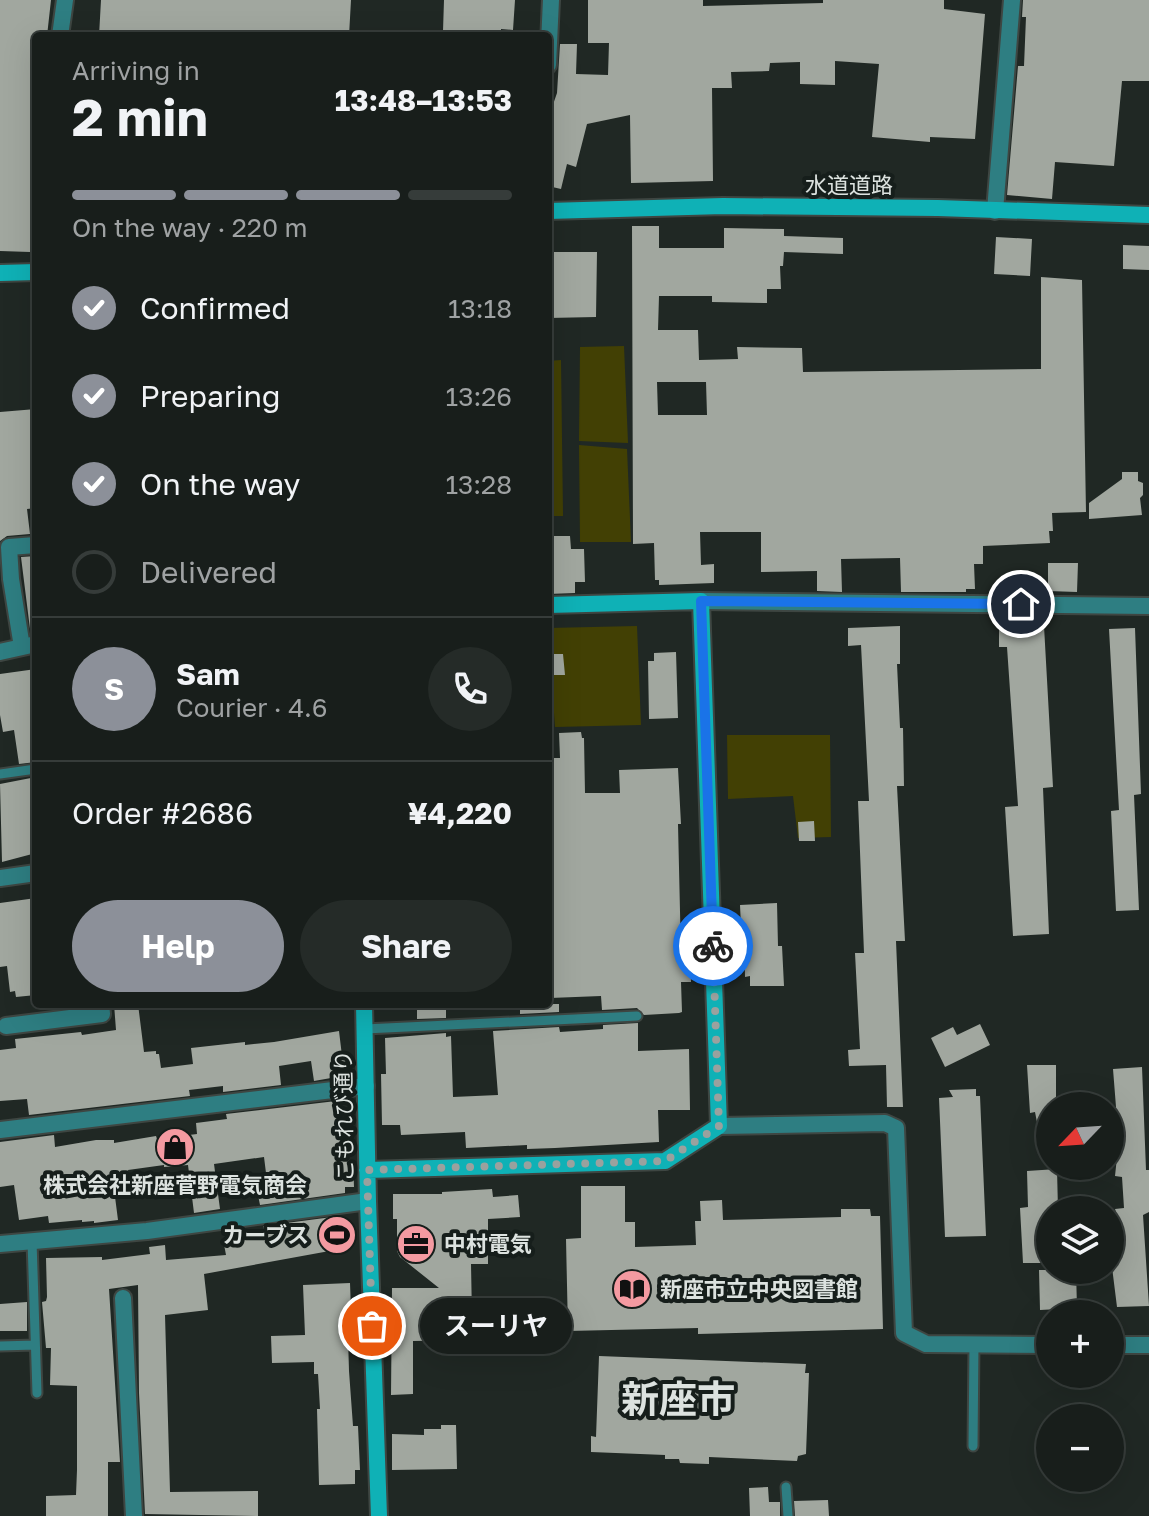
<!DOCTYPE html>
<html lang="en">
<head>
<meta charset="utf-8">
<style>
	body { margin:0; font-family:"Golos Text","Noto Sans JP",sans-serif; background:#252b28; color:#f1f3f6; height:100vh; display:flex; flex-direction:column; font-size:30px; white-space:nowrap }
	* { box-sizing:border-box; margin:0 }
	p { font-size:26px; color:#9fa2a3 }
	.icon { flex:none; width:44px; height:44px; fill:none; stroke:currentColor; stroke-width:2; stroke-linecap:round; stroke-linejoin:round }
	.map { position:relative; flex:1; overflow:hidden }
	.side { position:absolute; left:32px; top:32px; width:520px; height:976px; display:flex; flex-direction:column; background:#181e1b; border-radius:8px; box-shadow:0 8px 32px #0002,0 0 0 2px #363c3a }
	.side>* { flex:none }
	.needle { width:52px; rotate:245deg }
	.buttons { position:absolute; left:1036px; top:1092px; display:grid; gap:16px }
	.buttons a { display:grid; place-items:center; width:88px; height:88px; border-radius:50%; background:#181e1b; box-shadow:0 8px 32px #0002,0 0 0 2px #363c3a; font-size:40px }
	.pin { position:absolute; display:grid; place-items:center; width:68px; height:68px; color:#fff; margin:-34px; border:4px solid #fff; border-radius:50%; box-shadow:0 2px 8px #0007 }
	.courier { position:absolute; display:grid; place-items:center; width:80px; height:80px; margin:-40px; border:6px solid #1a73e8; border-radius:50%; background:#fff; color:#222; box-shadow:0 2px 10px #0007 }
	.bubble { position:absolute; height:56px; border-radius:28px; background:#181e1b; box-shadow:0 8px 32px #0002,0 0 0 2px #363c3a; font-size:26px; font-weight:700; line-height:56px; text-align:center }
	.overview em { font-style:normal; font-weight:700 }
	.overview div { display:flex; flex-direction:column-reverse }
	.overview { display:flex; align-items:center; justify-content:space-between; height:136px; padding:0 40px }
	h1 { font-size:52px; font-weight:700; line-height:60px }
	.bar { display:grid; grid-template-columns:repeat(4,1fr); gap:12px 8px; align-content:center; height:96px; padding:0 40px }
	.bar i { height:10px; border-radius:6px; background:#363c3a }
	.bar .selected { background:#8c9099 }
	.bar p { grid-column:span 4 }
	.line { display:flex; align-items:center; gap:20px; padding:0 40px; border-top:2px solid #363c3a }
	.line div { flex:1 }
	.round { display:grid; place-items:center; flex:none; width:84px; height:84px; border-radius:42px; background:#252b28 }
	ol { padding:0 40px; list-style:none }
	li { display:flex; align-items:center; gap:24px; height:88px }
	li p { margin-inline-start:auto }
	li .icon { padding:8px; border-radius:50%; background:#8c9099; color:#fff; stroke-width:4 }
	li:last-child { color:#9fa2a3 }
	li i { width:44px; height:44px; border:4px solid #363c3a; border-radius:50% }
	.button { display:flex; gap:16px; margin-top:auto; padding:16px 40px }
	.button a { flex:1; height:92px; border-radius:48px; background:#8c9099; color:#fff; font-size:32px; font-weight:700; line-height:92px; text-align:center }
	.button a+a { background:#252b28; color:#f1f3f6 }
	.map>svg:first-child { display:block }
	.green { fill:#424004 }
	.building { fill:#a1a79f; fill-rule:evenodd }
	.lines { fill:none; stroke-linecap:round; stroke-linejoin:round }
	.lane-casing { stroke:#3e4642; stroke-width:13 }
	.street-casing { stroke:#3e4642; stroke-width:20 }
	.secondary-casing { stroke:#3e4642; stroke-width:20 }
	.lane { stroke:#2e7e82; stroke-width:9 }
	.street { stroke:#2e7e82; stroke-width:16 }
	.secondary { stroke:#0fb1b6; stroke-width:16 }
	.done { stroke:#9aa19e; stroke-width:8; stroke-dasharray:0 14.4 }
	.route { stroke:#1a73e8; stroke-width:10 }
	.labels { text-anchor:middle; stroke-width:8; stroke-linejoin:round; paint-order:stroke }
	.street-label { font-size:22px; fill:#dce2df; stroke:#161e1b }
	.poi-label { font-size:22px; font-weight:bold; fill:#dce2df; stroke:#161e1b; text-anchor:start }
	.town-label { font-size:38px; font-weight:bold; fill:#dce2df; stroke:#161e1b }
</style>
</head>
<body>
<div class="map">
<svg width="1149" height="1516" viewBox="0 0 1149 1516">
	<rect width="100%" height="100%" fill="#202824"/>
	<path class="green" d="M624,346L628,443L579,441L580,347Z
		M561,360L563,516H548V361Z
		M579,445L627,449L631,542H580Z
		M637,626L641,725L555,727L548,628Z
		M727,735H830L831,837L798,838L793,796L728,799Z"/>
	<path class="building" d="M0,0H51L47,36H36V116L30,252L0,251Z
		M101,0H351L349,36H99Z
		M444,0H515L513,30L501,29V33L443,31Z
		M588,0H703V6L823,3V0H944V9L985,14L975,139L930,137V142L872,137L879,64L835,61V85L800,84V62L770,63L769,71L731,72L732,88H712L713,181L631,183L630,115L587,124L576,167L567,164L561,189L548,186V119L557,93L560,44H577L576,74L608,75L609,43H588Z
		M1023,0H1149V81H1122L1114,166L1055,162L1052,199L1007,195L1018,66H1024L1026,17H1022Z
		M632,226H659V248H724V228L784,229V236L843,238V254L784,252L783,266H780L781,289H767V303L712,302V296H659L658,330H698L699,360L738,359L737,347L802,348L803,372L1041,369V277L1082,280L1086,512L1052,513L1053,531H1049L1050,543L983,546V564H974L975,589H966V592H901L900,558L841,559L842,592L817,591V571L761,572V532H700L701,565L714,564V583L659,585V580H655L654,543L633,544ZM657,382H706L707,415H658Z
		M996,237L1032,239L1030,276L994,274Z
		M1123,245L1149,246V270L1123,269Z
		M548,252H597L596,317L548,318Z
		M36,409V508L27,509L30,534L7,536L0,541V412Z
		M1122,472H1138V481L1143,483V495L1140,498L1142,515L1089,519V503L1122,479Z
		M548,536H570L571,549H584L585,582H575V593L548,594Z
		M36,556V628L30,629L21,557Z
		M1048,563H1078L1077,592L1048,591Z
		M900,626V664H897L900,728H903L904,786H897L905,941H896L903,1107H887L886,1065L849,1066L848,1050L860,1049L855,953H864L858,801H869L861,645L848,646V628Z
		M1044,626L1053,787L1043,788L1049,934L1013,936L1005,807L1018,806L1007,647H999V628Z
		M1135,628L1141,794L1134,795L1139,910L1116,911L1111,811L1119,810L1109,629Z
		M676,652L678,718L649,719L648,661H654V653Z
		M548,654H563L565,675H548Z
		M36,669V762L19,764L14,730L3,732L0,715V674Z
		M581,732L582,738H584L585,793H620L619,770L678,768L681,824H678L681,955H690L691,982H681L682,1012L679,1013L644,1015L637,1008L602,1010L601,996L550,998L548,758H560L559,733Z
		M36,777V820L34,821L36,853L2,862L0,784Z
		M814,821L815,841H799L798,822Z
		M36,898V995L16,997L15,991L10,992L7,966L0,967V903Z
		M777,903L778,946H782L784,986H750V976L745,977L744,927H741L740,905Z
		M114,1004H138L144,1052L156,1051V1054H159L161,1068L193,1064L191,1048L245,1042V1045L274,1042L339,1031L342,1056H346L348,1075L314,1081L311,1061L279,1066L281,1085L223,1092V1086L189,1090L190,1096L29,1115L27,1099L0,1101V1050L16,1048L15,1039L81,1032L82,1035L116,1030Z
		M417,1004H446V1018L417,1019Z
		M520,1004H559V1012L520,1014Z
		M638,1023V1051L689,1049L690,1110H658L659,1142L555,1148L527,1149V1145L466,1148L465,1132L401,1135L400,1125H382L381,1074H386L385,1038L446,1033V1037L451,1036L453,1097L498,1095L493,1031L559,1027L560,1032L603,1029V1025Z
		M980,1024L990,1045L945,1067L931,1038L953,1027L957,1035Z
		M1027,1065H1056V1106H1050V1147L1042,1148L1035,1112L1030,1113Z
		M1142,1067L1146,1170H1149V1212L1143,1215L1149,1306L1117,1307L1110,1251V1217L1117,1215L1115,1209L1124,1208L1122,1177L1115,1176L1117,1157L1110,1158V1109L1116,1107L1113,1069Z
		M976,1089V1096H980L986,1236L945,1237L939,1098L953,1097L949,1090Z
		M336,1101L343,1158L353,1161L354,1187H345V1193L260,1205L257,1190L268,1189L264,1157L214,1164L220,1209L194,1213L188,1165L164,1167V1165L128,1170L131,1187L114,1189L118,1220L94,1223V1221L82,1222V1220L49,1223L48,1216L19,1220L14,1185L0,1187V1142L54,1135L55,1147L96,1140H114V1143L156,1136L157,1139L197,1134L196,1123L227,1119L226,1114Z
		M1057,1169L1058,1210H1050V1263H1023L1020,1208L1028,1207L1027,1171Z
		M581,1186H625V1222H635V1247L696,1245L695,1221H701L700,1201L722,1200L723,1220L841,1217V1209H870L871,1216H880L883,1329L698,1334V1328L568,1331L566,1239L581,1238Z
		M492,1189L493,1197L518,1195L520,1217L488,1219V1264H471L472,1316H481L480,1340L413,1341V1394L391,1395L392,1288H439L400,1257L397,1251V1219H393V1194H442V1192Z
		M340,1216L346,1248L204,1274L208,1310L165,1315L170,1492L258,1491V1516L145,1514L139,1393L138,1285L109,1289L120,1462H108V1516H46V1496L76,1495L77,1470V1386L50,1385L51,1348H46L42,1302L46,1301L47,1297L46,1258L102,1257V1260L150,1254L149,1247L165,1245L166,1260L226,1255L223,1239L228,1237L264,1232L263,1226Z
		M1039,1270H1076L1077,1308L1040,1310Z
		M350,1283L352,1337H348L349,1371L353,1426H358L360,1470H355V1484L319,1485L317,1409H320L318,1374H314V1362L272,1363L271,1336L305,1335L303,1285Z
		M27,1302V1331H0V1304Z
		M599,1356L806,1364L805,1373H809L806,1454L798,1456L797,1461L709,1457V1464L680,1463L679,1459H665V1455L591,1452V1436L596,1437Z
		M441,1425H456L457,1469L392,1470V1434L424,1435V1429H441Z
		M768,1487L769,1502H780V1516H750L749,1488Z
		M828,1500L829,1516H795L794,1501Z"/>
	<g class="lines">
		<defs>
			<path id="lane" d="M0,774L36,769
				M365,1029L637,1016
				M32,1241L37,1393
				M0,1346L35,1345
				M973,1446L974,1344
				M786,1487L788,1516"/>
			<path id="street" d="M60,36L65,0
				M548,65L551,0
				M995,211L1012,0
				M701,601L1149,606
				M22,647L11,579L9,547L36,545
				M0,652L36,644
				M0,878L36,873
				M6,1026L102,1014L101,1004
				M719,1126L885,1123L896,1128L904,1333L926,1344L1050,1345
				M0,1130L366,1086
				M0,1244L147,1231L368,1201
				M123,1298L134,1516
				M1110,1345H1149"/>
			<path id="secondary" d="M548,211L723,206L938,208L1149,215
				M0,273L36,272
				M364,1004L368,1201L379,1516
				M367,1170L665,1161L719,1126L701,601L548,605"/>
		</defs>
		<use href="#lane" class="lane-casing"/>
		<use href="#street" class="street-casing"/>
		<use href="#secondary" class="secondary-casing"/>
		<use href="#lane" class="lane"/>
		<use href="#street" class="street"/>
		<use href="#secondary" class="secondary"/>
	</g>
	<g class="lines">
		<path class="done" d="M372,1326L367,1170L665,1161L719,1126L713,946"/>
		<path class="route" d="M713,946L701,601L1021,604"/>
	</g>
	<defs>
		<symbol id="shop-disc" viewBox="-11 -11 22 22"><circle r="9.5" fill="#f49aa1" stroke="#161e1b"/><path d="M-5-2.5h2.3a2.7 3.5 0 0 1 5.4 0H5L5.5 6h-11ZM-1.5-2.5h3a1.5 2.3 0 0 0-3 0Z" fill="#111"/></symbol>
		<symbol id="stadium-disc" viewBox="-11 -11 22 22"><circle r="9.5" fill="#f49aa1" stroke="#161e1b"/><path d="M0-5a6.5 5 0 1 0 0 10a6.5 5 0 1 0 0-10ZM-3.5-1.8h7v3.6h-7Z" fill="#111"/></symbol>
		<symbol id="office-disc" viewBox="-11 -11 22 22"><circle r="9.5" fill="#f49aa1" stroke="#161e1b"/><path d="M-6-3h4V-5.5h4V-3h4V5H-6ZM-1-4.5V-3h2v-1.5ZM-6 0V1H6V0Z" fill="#111"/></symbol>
		<symbol id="library-disc" viewBox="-11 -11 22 22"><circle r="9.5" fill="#f49aa1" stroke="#161e1b"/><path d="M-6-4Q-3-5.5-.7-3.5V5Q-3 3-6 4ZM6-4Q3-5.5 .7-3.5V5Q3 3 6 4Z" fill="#111"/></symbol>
	</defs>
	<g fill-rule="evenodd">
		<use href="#shop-disc" x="153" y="1125" width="44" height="44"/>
		<use href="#stadium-disc" x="315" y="1213" width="44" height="44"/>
		<use href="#office-disc" x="394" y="1222" width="44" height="44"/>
		<use href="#library-disc" x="610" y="1267" width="44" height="44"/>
	</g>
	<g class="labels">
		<g class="street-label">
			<text x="849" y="193">水道道路</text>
			<text transform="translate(344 1116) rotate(-91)" y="8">こもれび通り</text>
		</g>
		<g class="poi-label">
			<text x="175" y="1193" text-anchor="middle">株式会社新座菅野電気商会</text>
			<text x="309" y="1243" text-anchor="end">カーブス</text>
			<text x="444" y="1252">中村電気</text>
			<text x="660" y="1297">新座市立中央図書館</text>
		</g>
		<g class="town-label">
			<text x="678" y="1413">新座市</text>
		</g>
	</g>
</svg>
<div class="buttons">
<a><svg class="needle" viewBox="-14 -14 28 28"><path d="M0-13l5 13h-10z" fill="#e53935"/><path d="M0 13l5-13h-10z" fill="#9fa2a3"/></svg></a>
<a><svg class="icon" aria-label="layers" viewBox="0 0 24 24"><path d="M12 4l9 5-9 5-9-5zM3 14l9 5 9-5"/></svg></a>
<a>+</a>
<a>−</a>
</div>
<div class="pin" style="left:372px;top:1326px;background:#ea580c"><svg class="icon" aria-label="bag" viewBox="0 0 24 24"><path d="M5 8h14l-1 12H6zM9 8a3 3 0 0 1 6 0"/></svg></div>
<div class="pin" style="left:1021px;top:604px;background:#1f2937"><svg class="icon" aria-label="home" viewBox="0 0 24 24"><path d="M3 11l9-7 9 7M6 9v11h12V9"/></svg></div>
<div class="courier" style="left:713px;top:946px"><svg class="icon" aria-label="bike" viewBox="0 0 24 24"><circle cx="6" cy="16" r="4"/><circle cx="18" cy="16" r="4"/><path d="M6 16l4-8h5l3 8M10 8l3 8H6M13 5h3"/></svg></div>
<div class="bubble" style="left:420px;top:1298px;width:152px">スーリヤ</div>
<section class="side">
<div class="overview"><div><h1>2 min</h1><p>Arriving in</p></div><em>13:48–13:53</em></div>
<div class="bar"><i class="selected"></i><i class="selected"></i><i class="selected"></i><i></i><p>On the way · 220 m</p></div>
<ol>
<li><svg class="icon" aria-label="check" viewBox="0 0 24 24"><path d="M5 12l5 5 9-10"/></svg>Confirmed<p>13:18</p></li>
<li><svg class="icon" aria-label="check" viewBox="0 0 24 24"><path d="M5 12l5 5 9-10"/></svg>Preparing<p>13:26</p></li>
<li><svg class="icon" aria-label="check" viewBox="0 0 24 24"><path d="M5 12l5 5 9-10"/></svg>On the way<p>13:28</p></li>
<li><i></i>Delivered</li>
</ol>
<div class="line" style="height:144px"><b class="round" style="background:#8c9099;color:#fff">S</b><div><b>Sam</b><p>Courier · 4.6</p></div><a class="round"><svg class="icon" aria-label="phone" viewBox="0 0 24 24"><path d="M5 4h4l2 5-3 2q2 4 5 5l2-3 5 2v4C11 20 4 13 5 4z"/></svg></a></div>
<div class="line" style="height:104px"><div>Order #2686</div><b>¥4,220</b></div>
<div class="button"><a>Help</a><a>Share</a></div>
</section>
</div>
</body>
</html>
